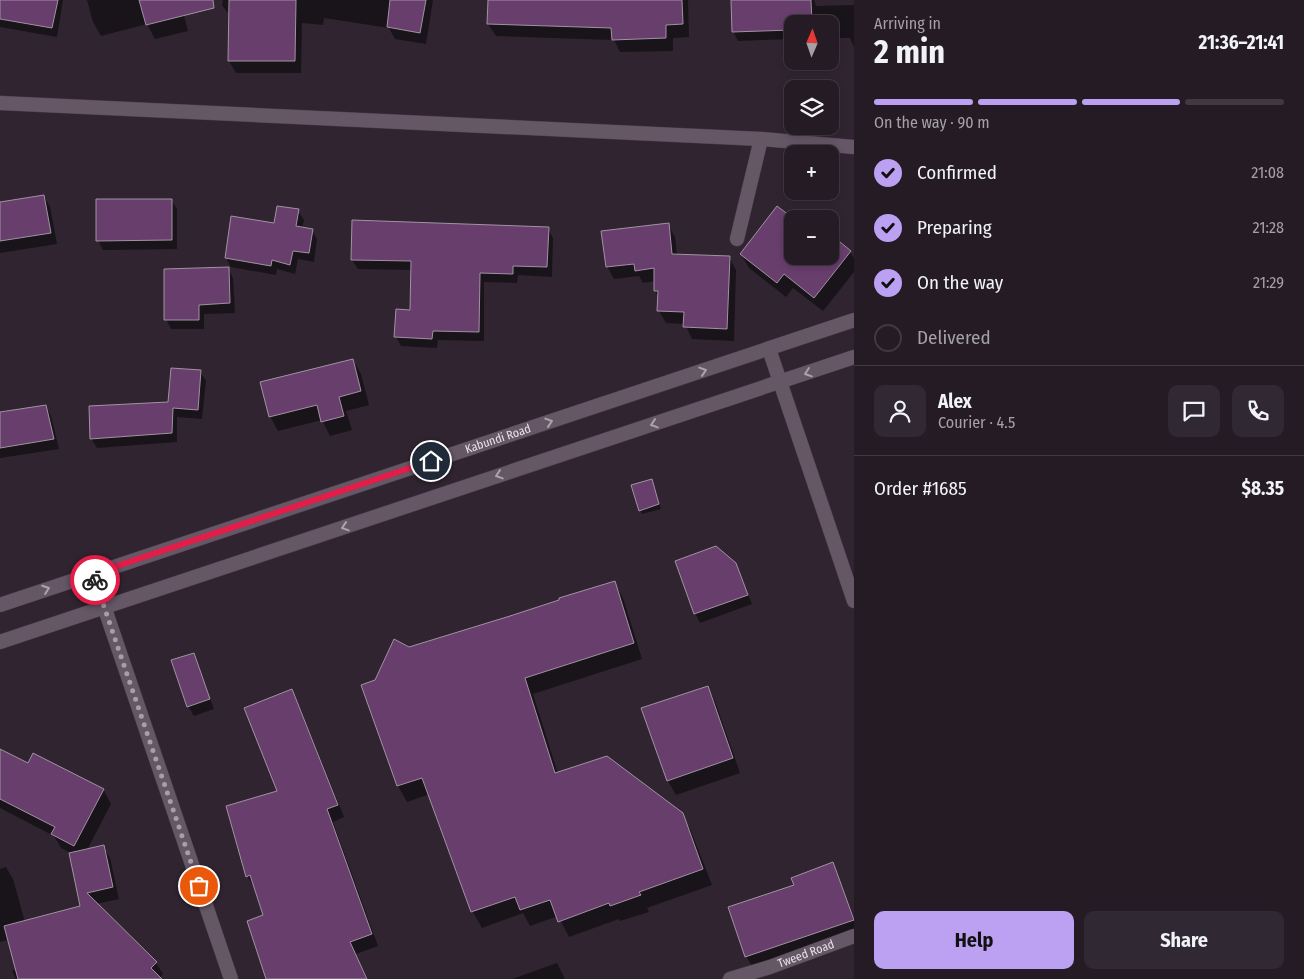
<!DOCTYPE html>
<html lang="en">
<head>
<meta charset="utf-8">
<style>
	body { margin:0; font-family:"Fira Sans Condensed",sans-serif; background:#302832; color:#f1f3f6; height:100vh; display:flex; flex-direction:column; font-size:19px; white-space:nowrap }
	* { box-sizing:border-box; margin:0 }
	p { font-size:16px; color:#a3a1a7 }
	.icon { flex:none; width:28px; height:28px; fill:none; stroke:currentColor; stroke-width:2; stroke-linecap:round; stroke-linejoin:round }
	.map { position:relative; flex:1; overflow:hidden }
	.details { display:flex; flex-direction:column; background:#241b25; width:450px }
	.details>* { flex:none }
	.needle { width:32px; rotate:2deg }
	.fabs { position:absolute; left:784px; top:15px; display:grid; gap:10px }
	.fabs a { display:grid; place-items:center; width:55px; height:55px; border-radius:10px; background:#241b25; box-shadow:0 2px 8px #0003,0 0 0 1px #413942; font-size:25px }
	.pin { position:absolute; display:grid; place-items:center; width:42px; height:42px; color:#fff; margin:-21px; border:2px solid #fff; border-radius:50%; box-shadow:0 1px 5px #0007 }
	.courier { position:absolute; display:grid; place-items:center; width:50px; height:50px; margin:-25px; border:4px solid #e11d48; border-radius:50%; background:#fff; color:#222; box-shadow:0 1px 6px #0007 }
	.overview em { font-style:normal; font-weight:700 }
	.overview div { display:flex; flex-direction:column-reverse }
	.overview { display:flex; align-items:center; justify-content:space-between; height:85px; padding:0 20px }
	h1 { font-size:32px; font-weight:700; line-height:38px }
	.bar { display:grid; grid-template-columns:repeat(4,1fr); gap:8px 5px; align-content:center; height:60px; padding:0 20px }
	.bar i { height:6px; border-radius:4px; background:#413942 }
	.bar .selected { background:#bca0f2 }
	.bar p { grid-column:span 4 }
	.line { display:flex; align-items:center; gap:12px; padding:0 20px; border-top:1px solid #413942 }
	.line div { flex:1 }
	.round { display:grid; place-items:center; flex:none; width:52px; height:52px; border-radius:10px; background:#302832 }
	ol { padding:0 20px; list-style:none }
	li { display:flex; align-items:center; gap:15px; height:55px }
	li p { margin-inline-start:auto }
	li .icon { padding:5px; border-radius:50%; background:#bca0f2; color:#111; stroke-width:4 }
	li:last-child { color:#a3a1a7 }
	li i { width:28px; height:28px; border:2px solid #413942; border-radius:50% }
	.primary-button { display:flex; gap:10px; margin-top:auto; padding:10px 20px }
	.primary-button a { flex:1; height:58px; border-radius:10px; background:#bca0f2; color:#111; font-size:20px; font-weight:700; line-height:58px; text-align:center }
	.primary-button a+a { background:#302832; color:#f1f3f6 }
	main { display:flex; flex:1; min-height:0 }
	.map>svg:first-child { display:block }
	.shadow { fill:#0007 }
	.building { fill:#683e6d; stroke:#a192a2 }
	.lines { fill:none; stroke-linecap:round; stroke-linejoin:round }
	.minor-casing { stroke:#4a3f4b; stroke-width:15 }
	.tertiary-casing { stroke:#4a3f4b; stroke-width:15 }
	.minor { stroke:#655766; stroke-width:14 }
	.tertiary { stroke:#655766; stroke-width:14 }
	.oneway { stroke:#ada2ae }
	.done { stroke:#a89ea8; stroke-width:5; stroke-dasharray:0 9 }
	.route { stroke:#e11d48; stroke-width:6 }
	.labels { text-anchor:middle; stroke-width:4; stroke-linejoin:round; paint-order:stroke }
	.street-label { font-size:12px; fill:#e8dfe8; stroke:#302431 }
</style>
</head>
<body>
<main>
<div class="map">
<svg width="854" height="979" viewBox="0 0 854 979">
	<rect width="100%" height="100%" fill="#302431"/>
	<path class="shadow" d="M0,0H63L57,37L0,27Z
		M87,0H180L188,31L155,39L147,24L101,36L93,22Z
		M223,0H433L426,44L395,39L389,28L324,18L323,25L302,23L301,73H236L229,61L230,16L222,5Z
		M489,0H688L689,37L673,38V51L620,52L614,40L496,36L488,24Z
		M732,0H814L816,6L854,5V47L850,38H830V24H792V39L738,41L733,31Z
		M44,196L50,207L57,244L0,253V203Z
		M171,200L177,209V249L103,250L98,240Z
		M298,211L304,220L302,228L312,230L317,239L314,262L298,259L295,274L277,269L276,275L231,267L226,258Z
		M792,219V256H830V237L850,252L854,258V272L823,311L793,288L786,297L749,268L741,254Z
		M668,225L675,237L677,255L729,257L736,270L734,341L692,339L685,324L666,323L659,311V298L655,291V281L643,283L639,276L614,279L607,266Z
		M548,229L553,238L552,277L518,275L517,283L484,282V341L438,340L437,348L401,346L396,337L411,311L412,270L358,269L352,260Z
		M228,268L233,278L235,313L204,314V329H171L166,319Z
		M353,360L361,374L369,405L346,411L352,430L330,436L322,420L278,431L270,416Z
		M200,372L206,381L202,419L177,417V442L97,448L91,438L170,403Z
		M46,406L51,416L59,449L0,458V413Z
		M653,485L661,509L642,514L640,510Z
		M735,564L752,604L700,623L695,613Z
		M614,582L623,598L642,659L533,694L558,774L682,814L691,831L712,885L647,908L649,912L620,921L619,919L569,937L558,916L530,926L523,913L482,928L473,912L430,794L407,802L398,786L363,686L376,681L409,648L510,617Z
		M193,654L214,709L194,716L188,706Z
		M707,687L715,701L740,773L676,795L668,781Z
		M291,690L298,703L344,817L333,822L378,946L356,954L368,979H270L264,916L255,888L247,876L279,792Z
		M28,764L103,789L111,804L87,850L103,847L110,858L119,899L96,904L156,963L163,974L159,979H16L12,971L16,969L9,940L0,942V869L6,867L13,879L25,922L81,907L71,853L61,848L54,836L0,808V765Z
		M833,864L854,918V931L752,966L746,956Z
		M557,963L565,979H512Z"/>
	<path class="building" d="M0,0H58L52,28L0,19Z
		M139,0H213L214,8L146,25Z
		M229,0H296L295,61H228Z
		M390,0H426L420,33L387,27Z
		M488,0H682L683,24L666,25V38L612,40L611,28L487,24Z
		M731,0H811L812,24H792V30L732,32Z
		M44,195L51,233L0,241V202Z
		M96,199H172V240L96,241Z
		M277,206L299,209L296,226L313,229L309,253L293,251L290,265L272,260L271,266L225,258L231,216L274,223Z
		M777,206L794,219L792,256H830V237L832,239L834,237L851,251L814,298L784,274L777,283L740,254Z
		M352,220L549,227L547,267L513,266V274L480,273L479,332L433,331L432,339L394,337L396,309L410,310L411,261L351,260Z
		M669,223L672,254L730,256L727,329L683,327L684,312L657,311L658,291H654V268L635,271L634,264L606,267L601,231Z
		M229,267L230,303L199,305V320H164V269Z
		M353,359L361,391L339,397L344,416L321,422L317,405L269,417L260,382Z
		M171,368L201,370L198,410L173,408L172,433L90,439L89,406L168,402Z
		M46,405L54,439L0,448V412Z
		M652,479L659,504L639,511L631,485Z
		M716,546L736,563L748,595L694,614L675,561Z
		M615,581L634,643L525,678L555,773L607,756L683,813L703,869L639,892L641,895L610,906L609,903L558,922L550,900L520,910L515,897L471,912L422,778L397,786L361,685L375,680L394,639L409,647L510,616L559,600V598Z
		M194,653L210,699L187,707L171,660Z
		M708,686L733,758L667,781L641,708Z
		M292,689L338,805L327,809L372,934L350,942L367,979H266L247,921L263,915L250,875L246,877L226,806L277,791L244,708Z
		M0,749L28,763L33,753L104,789L74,846L51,834L55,827L0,799Z
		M104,845L113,887L87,893L157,962L151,968L162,979H18L4,926L80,906L69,853Z
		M833,862L854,920L745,957L728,907L794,885L791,878Z"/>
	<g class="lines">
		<defs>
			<g id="minor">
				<path d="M0,103L761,139L854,147"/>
				<path d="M737,239L761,139"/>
				<path d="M769,349L854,601"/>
				<path d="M93,574L231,979"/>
				<path id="s1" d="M730,979L770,967L854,936"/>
			</g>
			<g id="tertiary">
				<path id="s2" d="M0,605L854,320"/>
				<path d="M0,642L854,357"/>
			</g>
		</defs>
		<use href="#minor" class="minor-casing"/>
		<use href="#tertiary" class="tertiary-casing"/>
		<use href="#minor" class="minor"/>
		<use href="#tertiary" class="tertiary"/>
	</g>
	<defs><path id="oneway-chevron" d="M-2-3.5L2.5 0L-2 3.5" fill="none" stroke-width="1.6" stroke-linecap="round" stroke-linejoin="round" transform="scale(1.25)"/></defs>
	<g class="oneway">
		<use href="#oneway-chevron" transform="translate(703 371) rotate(-18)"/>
		<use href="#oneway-chevron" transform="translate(808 373) rotate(161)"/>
		<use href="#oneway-chevron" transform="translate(549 422) rotate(-18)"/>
		<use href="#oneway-chevron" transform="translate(654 424) rotate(162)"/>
		<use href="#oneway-chevron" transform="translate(499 475) rotate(162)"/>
		<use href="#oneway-chevron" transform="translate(345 527) rotate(162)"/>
		<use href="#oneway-chevron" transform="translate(46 589) rotate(-20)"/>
	</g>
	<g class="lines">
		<path class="done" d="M95,580L199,886"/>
		<path class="route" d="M95,580L93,574L431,461"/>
	</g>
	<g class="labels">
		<g class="street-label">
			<text dy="4" stroke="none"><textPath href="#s2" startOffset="525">Kabundi Road</textPath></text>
			<text dy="4" stroke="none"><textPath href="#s1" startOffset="80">Tweed Road</textPath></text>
		</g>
	</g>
</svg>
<div class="fabs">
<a><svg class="needle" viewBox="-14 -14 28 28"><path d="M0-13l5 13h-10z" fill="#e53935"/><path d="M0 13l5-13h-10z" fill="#a3a1a7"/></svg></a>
<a><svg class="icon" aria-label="layers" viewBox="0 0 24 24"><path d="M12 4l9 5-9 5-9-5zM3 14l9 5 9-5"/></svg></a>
<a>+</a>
<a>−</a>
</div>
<div class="pin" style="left:199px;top:886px;background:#ea580c"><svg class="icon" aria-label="bag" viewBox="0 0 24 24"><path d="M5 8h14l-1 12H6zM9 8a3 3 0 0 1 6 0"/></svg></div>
<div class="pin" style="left:431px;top:461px;background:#1f2937"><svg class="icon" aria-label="home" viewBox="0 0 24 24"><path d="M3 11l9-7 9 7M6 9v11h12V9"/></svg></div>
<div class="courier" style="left:95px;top:580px"><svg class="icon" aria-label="bike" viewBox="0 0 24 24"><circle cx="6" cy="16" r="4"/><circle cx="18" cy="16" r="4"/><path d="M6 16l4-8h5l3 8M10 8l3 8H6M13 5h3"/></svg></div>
</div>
<section class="details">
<div class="overview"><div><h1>2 min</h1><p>Arriving in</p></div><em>21:36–21:41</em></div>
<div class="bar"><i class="selected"></i><i class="selected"></i><i class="selected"></i><i></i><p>On the way · 90 m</p></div>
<ol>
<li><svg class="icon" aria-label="check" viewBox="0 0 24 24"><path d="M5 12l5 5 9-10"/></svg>Confirmed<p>21:08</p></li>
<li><svg class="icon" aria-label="check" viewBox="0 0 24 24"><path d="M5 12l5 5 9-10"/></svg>Preparing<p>21:28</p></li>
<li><svg class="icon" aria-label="check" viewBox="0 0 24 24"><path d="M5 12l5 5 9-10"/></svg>On the way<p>21:29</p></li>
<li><i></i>Delivered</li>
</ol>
<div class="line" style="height:90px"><a class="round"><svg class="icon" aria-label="person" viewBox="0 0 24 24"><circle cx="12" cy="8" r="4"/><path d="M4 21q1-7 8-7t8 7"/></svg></a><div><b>Alex</b><p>Courier · 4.5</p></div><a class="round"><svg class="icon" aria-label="chat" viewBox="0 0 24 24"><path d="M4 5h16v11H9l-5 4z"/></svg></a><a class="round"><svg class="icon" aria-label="phone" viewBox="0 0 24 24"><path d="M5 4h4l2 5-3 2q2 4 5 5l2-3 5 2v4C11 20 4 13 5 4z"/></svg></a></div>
<div class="line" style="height:65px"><div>Order #1685</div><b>$8.35</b></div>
<div class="primary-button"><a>Help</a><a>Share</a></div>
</section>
</main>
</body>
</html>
